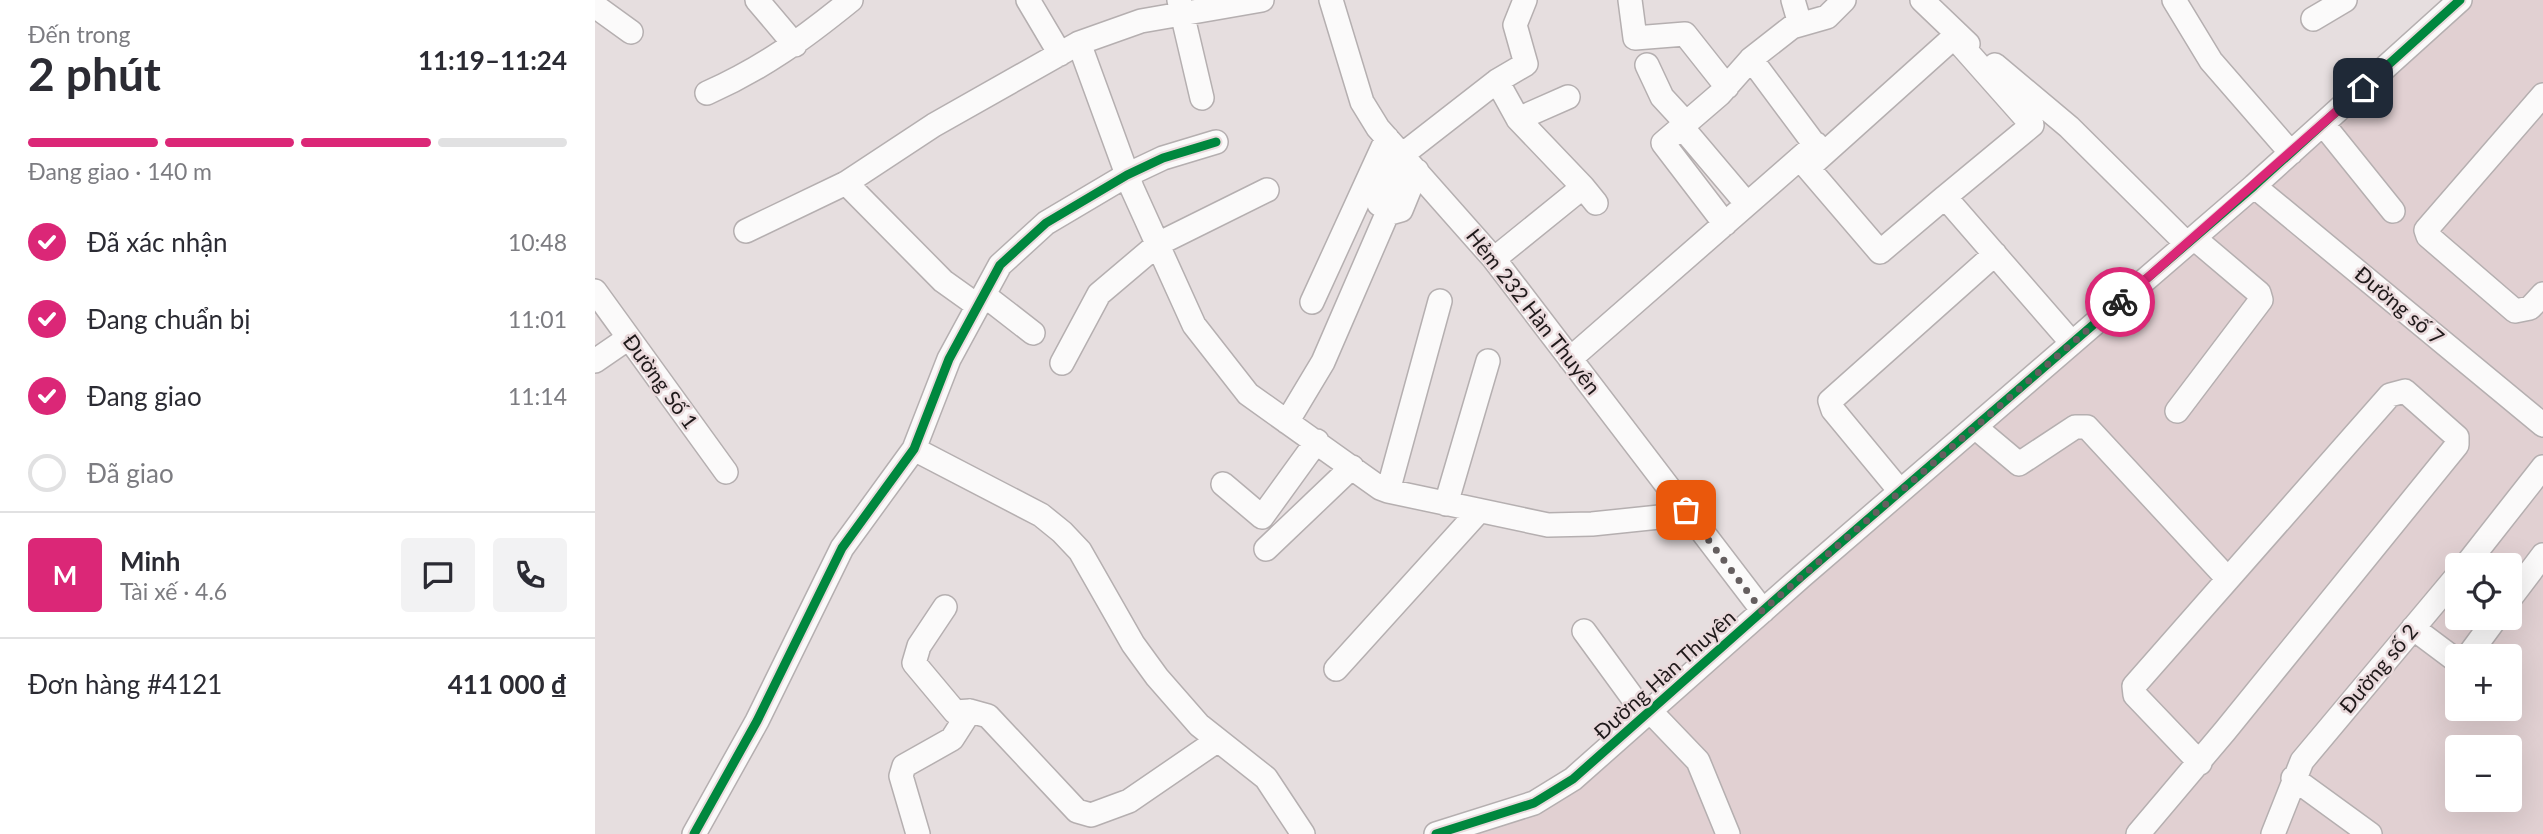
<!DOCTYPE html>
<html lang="vi">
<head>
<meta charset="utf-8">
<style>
	body { margin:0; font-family:Lato,sans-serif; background:#f2f2f3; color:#2b2b33; height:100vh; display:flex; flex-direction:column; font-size:26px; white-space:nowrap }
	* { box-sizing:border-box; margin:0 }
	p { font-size:23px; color:#7c7c81 }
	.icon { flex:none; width:38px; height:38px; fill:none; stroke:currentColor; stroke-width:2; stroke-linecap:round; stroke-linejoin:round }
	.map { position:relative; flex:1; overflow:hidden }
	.panel { display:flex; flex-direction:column; background:#fff; width:595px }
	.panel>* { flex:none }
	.controls { position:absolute; left:1850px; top:553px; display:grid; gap:14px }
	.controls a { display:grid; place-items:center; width:77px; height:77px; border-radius:7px; background:#fff; box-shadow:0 7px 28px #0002; font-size:35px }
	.pin { position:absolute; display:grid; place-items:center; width:60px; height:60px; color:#fff; margin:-30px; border-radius:14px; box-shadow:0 4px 10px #0006 }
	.courier { position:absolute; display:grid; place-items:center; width:70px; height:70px; margin:-35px; border:5px solid #db2777; border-radius:50%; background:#fff; color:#222; box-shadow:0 2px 9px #0007 }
	.headline em { font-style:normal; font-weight:700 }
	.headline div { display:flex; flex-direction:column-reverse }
	.headline { display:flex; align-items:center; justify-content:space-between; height:119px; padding:0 28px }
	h1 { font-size:46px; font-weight:700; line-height:52px }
	.bar { display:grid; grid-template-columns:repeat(4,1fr); gap:10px 7px; align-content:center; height:84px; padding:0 28px }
	.bar i { height:9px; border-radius:5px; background:#e1e1e2 }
	.bar .current { background:#db2777 }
	.bar p { grid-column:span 4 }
	.line { display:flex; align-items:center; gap:18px; padding:0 28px; border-top:2px solid #e1e1e2 }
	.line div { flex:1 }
	.round { display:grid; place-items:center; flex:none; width:74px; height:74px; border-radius:7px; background:#f2f2f3 }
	ol { padding:0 28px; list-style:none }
	li { display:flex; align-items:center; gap:21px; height:77px }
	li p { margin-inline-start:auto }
	li .icon { padding:7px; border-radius:50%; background:#db2777; color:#fff; stroke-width:4 }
	li:last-child { color:#7c7c81 }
	li i { width:38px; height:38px; border:4px solid #e1e1e2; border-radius:50% }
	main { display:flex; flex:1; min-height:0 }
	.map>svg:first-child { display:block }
	.built { fill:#e1d0d2; fill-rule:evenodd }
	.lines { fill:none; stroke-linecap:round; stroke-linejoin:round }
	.minor-casing { stroke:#b5afb0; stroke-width:26 }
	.minor { stroke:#fbfafa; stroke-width:23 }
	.cycleway-casing { stroke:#eadadc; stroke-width:13 }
	.cycleway { stroke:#00873e; stroke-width:9 }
	.done { stroke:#655e5f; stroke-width:7; stroke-dasharray:0 12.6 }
	.route { stroke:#db2777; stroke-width:9 }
	.labels { text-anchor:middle; stroke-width:5; stroke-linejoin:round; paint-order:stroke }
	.street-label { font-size:21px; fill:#1f191a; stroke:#eadadc }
</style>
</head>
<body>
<main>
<section class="panel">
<div class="headline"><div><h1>2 phút</h1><p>Đến trong</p></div><em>11:19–11:24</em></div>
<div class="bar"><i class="current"></i><i class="current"></i><i class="current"></i><i></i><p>Đang giao · 140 m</p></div>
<ol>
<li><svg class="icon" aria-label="check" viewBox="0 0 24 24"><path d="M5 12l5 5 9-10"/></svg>Đã xác nhận<p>10:48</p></li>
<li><svg class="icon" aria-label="check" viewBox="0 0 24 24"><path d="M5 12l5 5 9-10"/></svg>Đang chuẩn bị<p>11:01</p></li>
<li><svg class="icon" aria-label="check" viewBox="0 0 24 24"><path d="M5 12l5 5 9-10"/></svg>Đang giao<p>11:14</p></li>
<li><i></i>Đã giao</li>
</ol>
<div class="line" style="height:126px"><b class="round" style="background:#db2777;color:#fff">M</b><div><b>Minh</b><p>Tài xế · 4.6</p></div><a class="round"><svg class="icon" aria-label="chat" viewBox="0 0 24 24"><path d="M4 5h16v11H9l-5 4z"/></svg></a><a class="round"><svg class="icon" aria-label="phone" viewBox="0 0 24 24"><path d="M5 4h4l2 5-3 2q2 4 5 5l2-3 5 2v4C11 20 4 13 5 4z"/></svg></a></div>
<div class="line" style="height:91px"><div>Đơn hàng #4121</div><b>411 000 ₫</b></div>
</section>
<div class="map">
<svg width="1948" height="834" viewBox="0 0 1948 834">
	<rect width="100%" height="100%" fill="#e6dedf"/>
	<path class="built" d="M1878,0H1948V834H877L943,811L1671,187ZM1862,565H1914V618H1862ZM1862,656H1914V709H1862ZM1862,747H1914V800H1862Z"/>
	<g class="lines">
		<defs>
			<path id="minor" d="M162,0L200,45
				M433,0L465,54
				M584,0L607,98
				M736,0L767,102L783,128L899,259L1168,611
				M1035,0L1040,38L1090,34L1132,87
				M1198,0L1205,24
				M1327,0L1373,44
				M1579,0L1616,61L1696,153
				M0,6L36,32
				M1718,19L1750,0
				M484,43L537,188L599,325L653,394L785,488L793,491L953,525L997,524L1074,516L1091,510
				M1156,59L1220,145
				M1052,65L1067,97L1091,123
				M1400,65L1474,127L1592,244
				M902,81L923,119
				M112,93C168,68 208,39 256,0
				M1948,95L1831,230L1833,236L1920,311L1935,308L1948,294
				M973,97L923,119L988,187
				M1728,124L1798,211
				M1086,126L1152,204
				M251,183L348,281L383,306
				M1659,186L1948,425
				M1350,197L1285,252L1213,168L1359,37L1437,125L1350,197L1477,343
				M784,204L807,155L902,81L931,64L920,25L930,0
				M1130,224L1068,143L1125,94L1156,59L1197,27L1232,17L1249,0
				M151,231L251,183L339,125L484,43L546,21L667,0
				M899,259L988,187L1001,203
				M0,291L131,472
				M389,295L438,333
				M717,302L792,138
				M975,359L1221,144
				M0,361L32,339
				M467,363L504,294L563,244L672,190
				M1582,411L1666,300L1664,293L1599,238
				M692,422L728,362L792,214L806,210L822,171
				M1380,427L1424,464L1480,427H1492L1632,578
				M319,449L446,515L467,532L485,551L538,644L562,677L604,725L671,778L708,834
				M628,484L667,517L722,441
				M793,491L845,301
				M1305,491L1238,410L1235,401L1400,254
				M851,504L893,361
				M671,549L757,467
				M1871,565L1948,467
				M1914,600L1948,555
				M350,607L324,646L319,663L360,712L375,711L393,716L482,811L496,815L534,801L623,740
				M1818,628L1862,661
				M989,631L1051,716
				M1873,656L1901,618
				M741,669L884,511
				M1056,712L1103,761L1133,834
				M1698,778L1775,834
				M99,834L162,721L247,548L319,449L354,359L405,265L451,223L532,175L568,158L621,142
				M323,834L306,776L309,766L357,739L375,711
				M841,834L939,803L978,779L1206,577L1659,186L1865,0
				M1543,834L1630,731L1862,445V437L1810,391L1795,395L1539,686L1540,695L1605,763
				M1678,834L1707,761L1862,576"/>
		</defs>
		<use href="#minor" class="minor-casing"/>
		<use href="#minor" class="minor"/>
		<defs>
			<path id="cycleway" d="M99,834L162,721L247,548L319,449L354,359L405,265L451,223L532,175L568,158L621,142
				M841,834L939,803L978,779L1206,577L1659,186L1865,0"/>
		</defs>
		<use href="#cycleway" class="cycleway-casing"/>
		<use href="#cycleway" class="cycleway"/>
	</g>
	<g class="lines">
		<path class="done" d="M1091,510L1167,611L1525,302"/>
		<path class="route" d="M1525,302L1768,88"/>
	</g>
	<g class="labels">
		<g class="street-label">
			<text transform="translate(1804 306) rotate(40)" y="7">Đường số 7</text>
			<text transform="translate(938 312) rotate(52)" y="7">Hẻm 232 Hàn Thuyên</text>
			<text transform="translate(65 382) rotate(54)" y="7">Đường Số 1</text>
			<text transform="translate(1784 669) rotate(-50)" y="7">Đường số 2</text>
			<text transform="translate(1070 675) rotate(-42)" y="7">Đường Hàn Thuyên</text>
		</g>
	</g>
</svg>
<div class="controls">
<a><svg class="icon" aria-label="locate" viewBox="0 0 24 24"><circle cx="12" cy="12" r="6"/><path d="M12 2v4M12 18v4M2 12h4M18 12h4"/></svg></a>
<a>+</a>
<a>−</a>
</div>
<div class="pin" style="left:1091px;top:510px;background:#ea580c"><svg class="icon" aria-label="bag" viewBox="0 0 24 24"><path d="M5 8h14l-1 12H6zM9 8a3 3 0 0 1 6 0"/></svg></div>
<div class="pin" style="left:1768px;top:88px;background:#1f2937"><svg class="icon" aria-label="home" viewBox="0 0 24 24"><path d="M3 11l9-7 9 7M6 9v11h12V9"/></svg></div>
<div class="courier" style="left:1525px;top:302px"><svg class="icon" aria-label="bike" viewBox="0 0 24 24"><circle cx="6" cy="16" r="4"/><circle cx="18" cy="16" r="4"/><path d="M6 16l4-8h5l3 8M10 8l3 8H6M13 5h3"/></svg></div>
</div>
</main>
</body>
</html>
